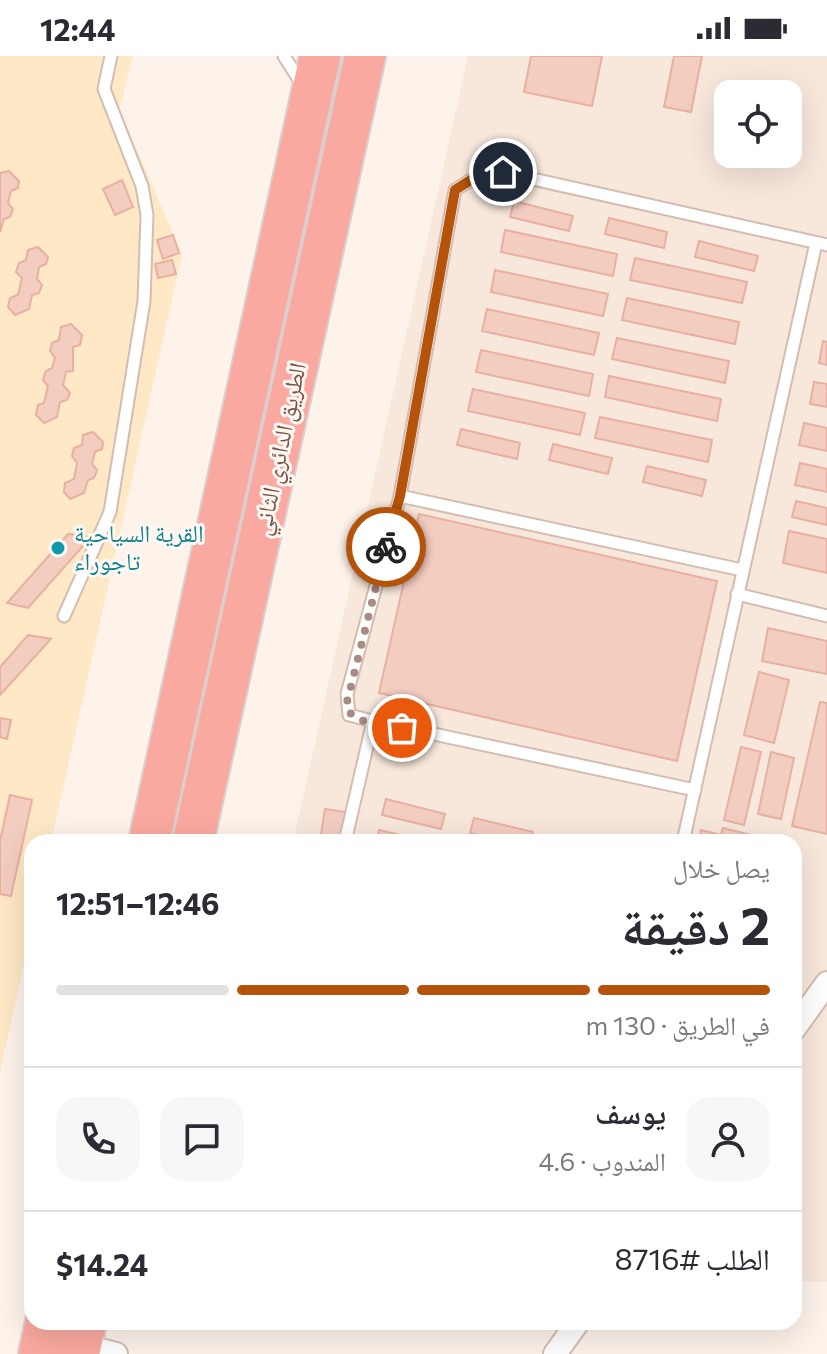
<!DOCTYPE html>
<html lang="ar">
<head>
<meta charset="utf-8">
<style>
	body { margin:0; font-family:Commissioner,"Noto Naskh Arabic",sans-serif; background:#f7f7f7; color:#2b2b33; direction:rtl; height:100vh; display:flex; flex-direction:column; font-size:30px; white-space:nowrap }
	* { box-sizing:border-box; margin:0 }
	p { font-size:26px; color:#7c7c81 }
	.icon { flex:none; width:44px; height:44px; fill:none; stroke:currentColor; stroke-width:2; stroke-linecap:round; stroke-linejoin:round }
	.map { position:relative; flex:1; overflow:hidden; direction:ltr }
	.side { position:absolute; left:24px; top:778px; width:778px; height:496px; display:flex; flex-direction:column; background:#fff; border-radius:24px; box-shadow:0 8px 32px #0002; direction:rtl }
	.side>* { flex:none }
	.controls { position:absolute; left:714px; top:24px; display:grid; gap:16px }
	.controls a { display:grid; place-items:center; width:88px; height:88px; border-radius:16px; background:#fff; box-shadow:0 8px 32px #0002; font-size:40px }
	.pin { position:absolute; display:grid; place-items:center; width:68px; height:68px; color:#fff; margin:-34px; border:4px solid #fff; border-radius:50%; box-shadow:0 2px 8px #0007 }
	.courier { position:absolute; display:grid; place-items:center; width:80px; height:80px; margin:-40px; border:6px solid #b45309; border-radius:50%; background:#fff; color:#222; box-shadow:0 2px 10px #0007 }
	.headline em { font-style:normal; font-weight:700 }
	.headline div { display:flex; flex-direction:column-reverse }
	.headline { display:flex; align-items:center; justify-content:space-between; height:136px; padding:0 32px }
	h1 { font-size:52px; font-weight:700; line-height:60px }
	.bar { display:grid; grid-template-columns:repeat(4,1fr); gap:12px 8px; align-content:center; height:96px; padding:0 32px }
	.bar i { height:10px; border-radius:6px; background:#e1e1e2 }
	.bar .selected { background:#b45309 }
	.bar p { grid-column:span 4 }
	.line { display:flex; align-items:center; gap:20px; padding:0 32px; border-top:2px solid #e1e1e2 }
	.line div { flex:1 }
	.round { display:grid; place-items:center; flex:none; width:84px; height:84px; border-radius:24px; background:#f7f7f7 }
	.status { display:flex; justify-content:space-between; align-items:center; height:56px; padding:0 40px; background:#fff; direction:ltr }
	.status svg { height:22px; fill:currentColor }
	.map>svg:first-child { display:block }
	.residential { fill:#f8e7db; fill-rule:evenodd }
	.sand { fill:#fee8c5 }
	.building { fill:#f4cdc1; stroke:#e8b0a0; stroke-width:2 }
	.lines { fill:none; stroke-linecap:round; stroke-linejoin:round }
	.lane-casing { stroke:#d4bcb1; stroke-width:15 }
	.street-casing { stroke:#d4bcb1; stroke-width:26 }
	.highway-casing { stroke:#dacfcd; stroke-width:44 }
	.lane { stroke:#fff; stroke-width:11 }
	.street { stroke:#fff; stroke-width:22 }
	.highway { stroke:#faa9a0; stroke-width:40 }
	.done { stroke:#a88c83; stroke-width:8; stroke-dasharray:0 14.4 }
	.route { stroke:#b45309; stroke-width:10 }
	.culture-dot { fill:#0f9aa8; stroke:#fff8f2; stroke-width:3 }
	.labels { text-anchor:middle; stroke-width:6; stroke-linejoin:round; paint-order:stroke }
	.street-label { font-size:24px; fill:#7b554b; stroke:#fff8f2 }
	.culture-label { font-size:24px; fill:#0d838f; stroke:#fff8f2; text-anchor:start }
</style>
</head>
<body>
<div class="status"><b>12:44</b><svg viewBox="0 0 49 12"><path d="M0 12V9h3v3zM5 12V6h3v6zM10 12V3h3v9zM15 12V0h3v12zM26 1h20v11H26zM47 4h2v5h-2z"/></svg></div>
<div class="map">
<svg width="827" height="1298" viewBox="0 0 827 1298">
	<rect width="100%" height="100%" fill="#fdf3eb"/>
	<path class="residential" d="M468,0H827V1226L794,1225V786H293ZM728,38H788V98H728Z"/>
	<path class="sand" d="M0,0H133L119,53L182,198L51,786H32V872L0,1016Z"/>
	<path class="building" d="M531,0H602L592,50L524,36Z
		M674,0H702L691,56L664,51Z
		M9,115L19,125L18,132L11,135L8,147L13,153L10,161L4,163L0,176V117Z
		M122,124L133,151L115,159L103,133Z
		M514,145L573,160L569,175L510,161Z
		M609,162L667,176L664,192L605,178Z
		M505,174L617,198L613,220L501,196Z
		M173,179L179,197L163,203L157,184Z
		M699,185L758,200L754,215L695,201Z
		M38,191L48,201L46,208L39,211L37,223L42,229L39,237L32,239L29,253L15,259L8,251L10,242L18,239L22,222L16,216L19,207L26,204L28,194Z
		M635,202L747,226L742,247L630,224Z
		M172,204L176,218L158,222L155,208Z
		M495,214L608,238L603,260L491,236Z
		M627,242L739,266L735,288L622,264Z
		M487,253L599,277L594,299L482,275Z
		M71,268L82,279L80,289L73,291V315L66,316L63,329L70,337L67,344L60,346L57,361L44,367L36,359L38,349L44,347L48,330L43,324L46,315L52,312L55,302L50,295L52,287L59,284L61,271Z
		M617,282L729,305L725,327L612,303Z
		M823,285L827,286V309L819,307Z
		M481,294L593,318L589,340L476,316Z
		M609,320L721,343L717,365L605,341Z
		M814,326L827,328V351L810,348Z
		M473,333L585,357L580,379L468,355Z
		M600,361L712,384L708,406L595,382Z
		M804,367L827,372V395L799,389Z
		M461,373L520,387L517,403L457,389Z
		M93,376L103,386L102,393L95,396L92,408L97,414L94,422L88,424L84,437L70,443L64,436L65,427L74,423L77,407L72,400L74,392L82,389L83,379Z
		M553,388L612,402L608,418L549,404Z
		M800,407L827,413V436L795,429Z
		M647,410L706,424L702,440L643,426Z
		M796,445L827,452V469L792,461Z
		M419,458L717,525L677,705L379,637Z
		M789,475L827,483V517L783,507Z
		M68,478L91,481L28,552L7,547Z
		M768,572L827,585V618L762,605Z
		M28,579L51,583L0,639V611Z
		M759,616L789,624L774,687L744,679Z
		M820,646L827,647V778L792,770Z
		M0,662L11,664L7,683L0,681Z
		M741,691L761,696L744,769L724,764Z
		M771,696L794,702L781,763L758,758Z
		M10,739L32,744L11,840L0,838V785Z
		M386,743L445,758L441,773L382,759Z
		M325,753L346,756L342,786L320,785Z
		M474,762L533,776L530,786H505L470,777Z
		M723,772L759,781L758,786H719L700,781L701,774L721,779Z
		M379,774L430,786H376Z"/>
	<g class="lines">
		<defs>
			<path id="lane" d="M284,0L303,30
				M400,440L742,514
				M737,538L827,560
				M64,560L110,456L144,245L147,159L142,130L104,33L111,0
				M373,665L349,659L347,638L400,440L455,134L488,113L827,189
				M345,786L373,665L695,734
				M683,786L816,187"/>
			<path id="street" d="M794,973L827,927
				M81,1289L116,1298
				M555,1298L578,1266"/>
			<path id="highway" d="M149,786L320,0
				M193,786L365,0
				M39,1298L46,1266
				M79,1298L86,1266"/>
		</defs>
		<use href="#lane" class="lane-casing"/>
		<use href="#street" class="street-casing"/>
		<use href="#highway" class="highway-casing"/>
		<use href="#lane" class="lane"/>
		<use href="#street" class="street"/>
		<use href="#highway" class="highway"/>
	</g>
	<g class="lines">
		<path class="done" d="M386,491L346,650C353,669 384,668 402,672"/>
		<path class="route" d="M386,491L400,440L455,134L488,113L503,116"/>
	</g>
	<circle class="culture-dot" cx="58" cy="492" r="8"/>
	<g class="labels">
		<g class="street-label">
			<text transform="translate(280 393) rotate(-78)" y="8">الطريق الدائري الثاني</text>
		</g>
		<g class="culture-label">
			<text x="74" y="486">القرية السياحية<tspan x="74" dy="28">تاجوراء</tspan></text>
		</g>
	</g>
</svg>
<div class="controls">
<a><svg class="icon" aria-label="locate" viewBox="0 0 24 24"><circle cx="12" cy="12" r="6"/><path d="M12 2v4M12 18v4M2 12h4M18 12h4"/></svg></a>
</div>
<div class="pin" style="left:402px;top:672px;background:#ea580c"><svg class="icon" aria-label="bag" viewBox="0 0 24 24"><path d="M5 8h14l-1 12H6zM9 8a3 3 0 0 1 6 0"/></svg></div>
<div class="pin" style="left:503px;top:116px;background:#1f2937"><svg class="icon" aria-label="home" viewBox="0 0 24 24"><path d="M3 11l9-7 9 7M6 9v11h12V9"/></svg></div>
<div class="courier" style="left:386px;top:491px"><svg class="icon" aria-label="bike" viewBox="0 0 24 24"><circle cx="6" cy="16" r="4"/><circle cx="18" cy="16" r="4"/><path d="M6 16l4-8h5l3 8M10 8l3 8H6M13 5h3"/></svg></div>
<section class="side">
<div class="headline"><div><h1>2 دقيقة</h1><p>يصل خلال</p></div><em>12:46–12:51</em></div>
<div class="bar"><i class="selected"></i><i class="selected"></i><i class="selected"></i><i></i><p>في الطريق · 130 m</p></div>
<div class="line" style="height:144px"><a class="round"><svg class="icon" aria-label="person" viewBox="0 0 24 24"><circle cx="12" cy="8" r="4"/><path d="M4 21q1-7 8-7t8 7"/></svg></a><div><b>يوسف</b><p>المندوب · 4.6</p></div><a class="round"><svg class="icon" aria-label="chat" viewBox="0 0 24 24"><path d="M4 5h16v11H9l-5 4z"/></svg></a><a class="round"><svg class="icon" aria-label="phone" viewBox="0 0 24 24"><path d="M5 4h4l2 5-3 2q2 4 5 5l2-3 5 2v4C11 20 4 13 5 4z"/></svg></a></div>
<div class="line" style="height:104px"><div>الطلب #8716</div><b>$14.24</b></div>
</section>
</div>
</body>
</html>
